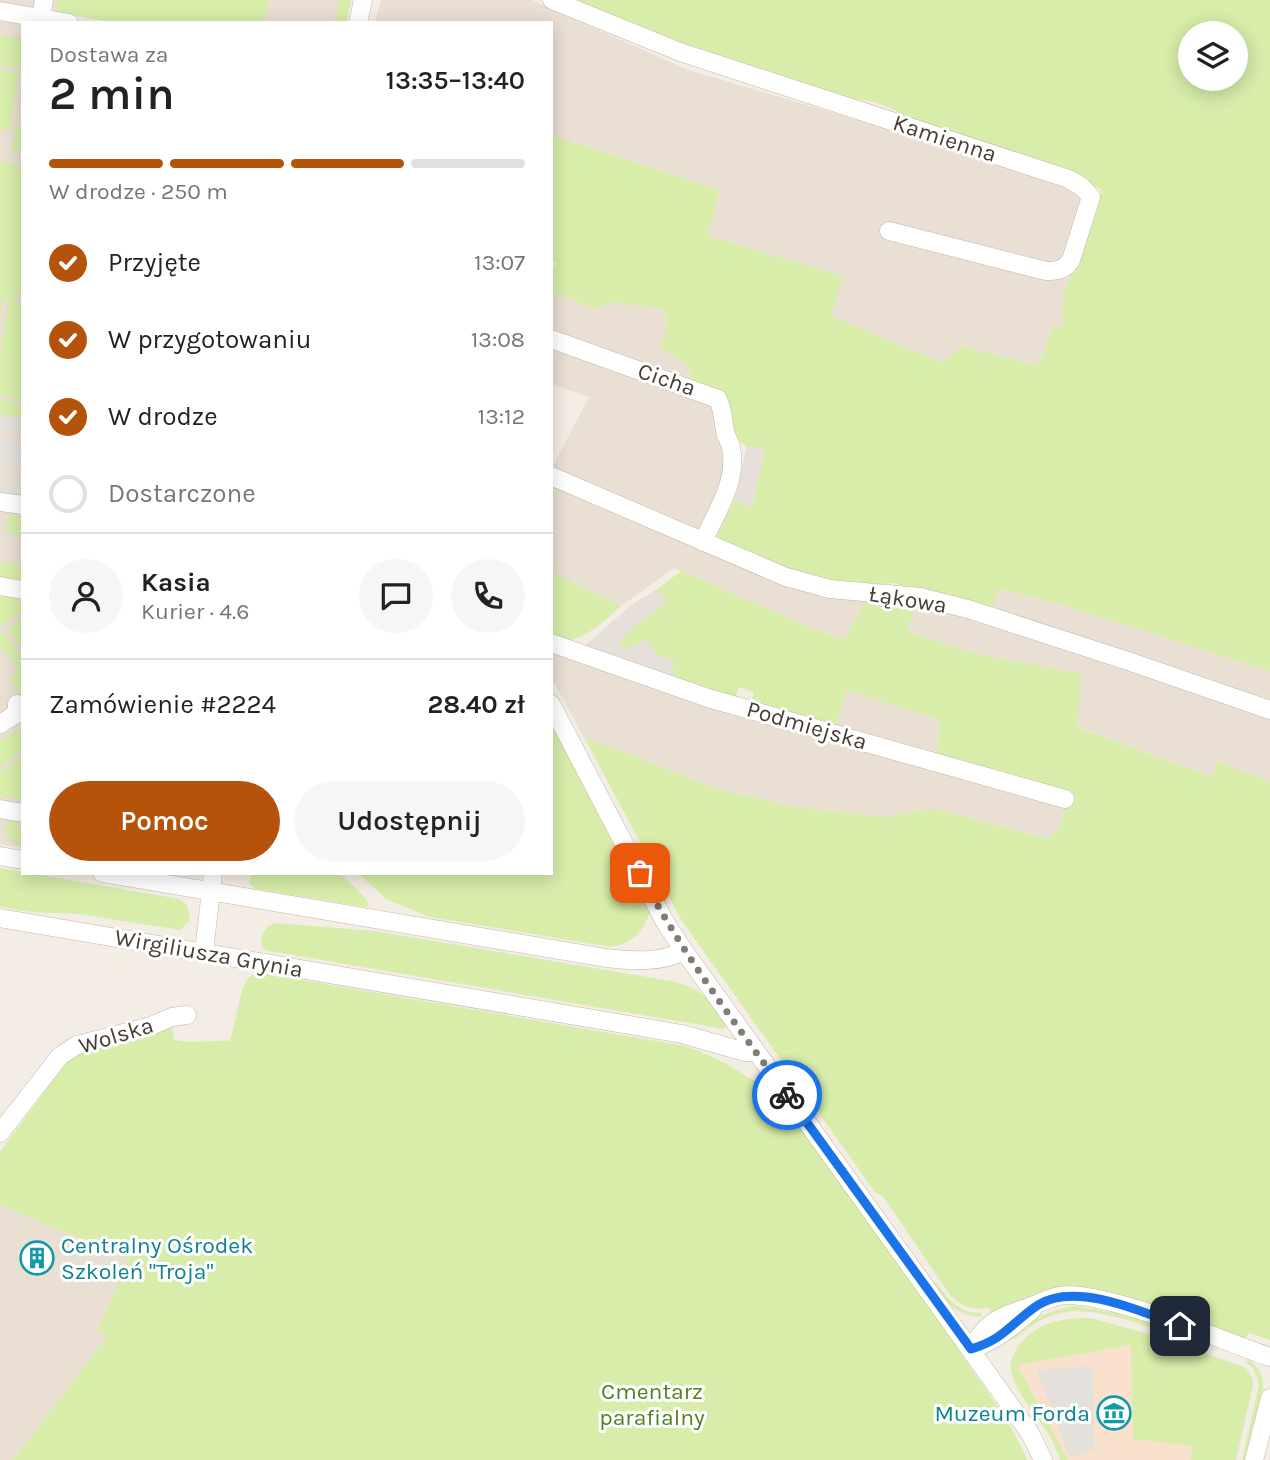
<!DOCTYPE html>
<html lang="pl">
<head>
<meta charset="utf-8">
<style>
	body { margin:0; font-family:Karla,sans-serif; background:#f6f6f6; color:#222; height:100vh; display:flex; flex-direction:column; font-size:26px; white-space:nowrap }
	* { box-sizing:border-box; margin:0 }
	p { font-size:23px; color:#767676 }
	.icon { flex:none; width:38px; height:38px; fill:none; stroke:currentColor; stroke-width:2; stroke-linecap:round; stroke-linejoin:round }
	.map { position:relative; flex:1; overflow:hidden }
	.panel { position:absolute; left:21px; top:21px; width:532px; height:854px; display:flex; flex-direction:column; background:#fff; border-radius:0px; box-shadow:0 4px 18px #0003 }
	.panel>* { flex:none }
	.controls { position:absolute; left:1178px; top:21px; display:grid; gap:14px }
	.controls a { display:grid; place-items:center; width:70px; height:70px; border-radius:50%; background:#fff; box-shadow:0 4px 18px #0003; font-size:35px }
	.pin { position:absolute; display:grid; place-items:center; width:60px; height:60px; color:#fff; margin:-30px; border-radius:14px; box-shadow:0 4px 10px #0006 }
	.courier { position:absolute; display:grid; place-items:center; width:70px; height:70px; margin:-35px; border:5px solid #1a73e8; border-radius:50%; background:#fff; color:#222; box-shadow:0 2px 9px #0007 }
	.headline em { font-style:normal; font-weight:600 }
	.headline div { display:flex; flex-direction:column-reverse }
	.headline { display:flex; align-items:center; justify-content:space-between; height:119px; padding:0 28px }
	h1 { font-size:46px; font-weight:600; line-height:52px }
	.bar { display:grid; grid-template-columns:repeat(4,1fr); gap:10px 7px; align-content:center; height:84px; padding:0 28px }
	.bar i { height:9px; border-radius:5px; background:#e0e0e0 }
	.bar .on { background:#b45309 }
	.bar p { grid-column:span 4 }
	.line { display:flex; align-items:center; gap:18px; padding:0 28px; border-top:2px solid #e0e0e0 }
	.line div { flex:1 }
	.round { display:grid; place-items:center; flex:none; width:74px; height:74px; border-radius:37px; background:#f6f6f6 }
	ol { padding:0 28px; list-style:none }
	li { display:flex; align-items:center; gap:21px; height:77px }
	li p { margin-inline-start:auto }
	li .icon { padding:7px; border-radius:50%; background:#b45309; color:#fff; stroke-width:4 }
	li:last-child { color:#767676 }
	li i { width:38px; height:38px; border:4px solid #e0e0e0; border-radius:50% }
	.cta { display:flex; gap:14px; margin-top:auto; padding:14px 28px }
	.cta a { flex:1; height:80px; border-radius:42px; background:#b45309; color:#fff; font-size:28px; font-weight:600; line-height:80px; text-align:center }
	.cta a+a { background:#f6f6f6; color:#222 }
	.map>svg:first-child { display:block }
	.residential { fill:#e9dfd2 }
	.commercial { fill:#f9e1cd }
	.industrial { fill:#e6dfda }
	.green { fill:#d7eda9; fill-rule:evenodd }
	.parking { fill:#e4e1dd }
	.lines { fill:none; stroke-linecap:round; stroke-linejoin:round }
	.street-casing { stroke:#c3b7a9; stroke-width:19 }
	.street { stroke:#fff; stroke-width:18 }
	.done { stroke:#847b72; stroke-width:7; stroke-dasharray:0 12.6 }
	.route { stroke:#1a73e8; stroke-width:9 }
	.labels { text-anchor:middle; stroke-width:6; stroke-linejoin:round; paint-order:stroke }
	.street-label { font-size:23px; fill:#473d34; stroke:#fff }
	.culture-label { font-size:23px; fill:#0d838f; stroke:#fff; text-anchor:start }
	.park-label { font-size:23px; fill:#517f21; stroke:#fff }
</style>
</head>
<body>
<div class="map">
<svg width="1270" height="1460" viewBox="0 0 1270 1460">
	<rect width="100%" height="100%" fill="#f4ede5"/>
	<path class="residential" d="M0,0H351L346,23H117L0,3Z
		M381,0H531L688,70L959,150L1069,185L1083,198L1090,216L1064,295L1062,328L1053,327L1038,366L962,346L942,363L830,316L843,276L708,236L720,190L551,135V23H375Z
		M0,19L23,23V848L0,844Z
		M551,291L595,309L613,302L665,310L667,327L659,347L680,360L690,369L689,382L551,334Z
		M551,347L715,405L724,465L713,512L695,533L552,468L589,397L551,384Z
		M551,481L869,596L845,639L811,628L674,568L621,606L551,573Z
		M997,588L1066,606L1270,671V782L1217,761L1212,777L1076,726L1081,675L982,655L907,632L916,603Z
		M551,648L865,738L863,732L836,725L846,690L940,720L936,756L1069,795L1060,828L1050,839L932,808L885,817L801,808L718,789L584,737L551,677Z
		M0,1205L129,1259L98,1330L108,1336L13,1460H0Z"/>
	<path class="commercial" d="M1132,1345L1133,1439L1192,1446L1191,1460H1068L1016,1365Z"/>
	<path class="industrial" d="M747,447L765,448L752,508L734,499Z
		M656,590L668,597L661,607L637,623L628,649L647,639L672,660L675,679L584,646L634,603Z"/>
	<path class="green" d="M56,0H269L263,23H117L60,13Z
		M339,0H351L346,23H335Z
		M573,0H1270V671L1066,606L998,588L992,607L908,592L897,583L835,586L813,581L715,540L734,499L752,508L765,448L747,447L729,432V410L689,382L690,369L680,360L659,347L667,327L665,310L613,302L595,309L551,291V270L557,263L551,260V135L720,190L708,236L843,276L831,316L942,363L962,346L1038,366L1053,327L1062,328L1064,295L1090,216L1102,190L1070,174L906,117C893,107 867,98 851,100L655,36ZM1190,33H1236V79H1190Z
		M0,35L23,39V69L0,65Z
		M0,70L19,73L9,131L0,129Z
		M23,78L16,128L23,133V148L11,154Z
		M0,162L23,165V290L21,289L15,301L23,305V401L0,395V354L9,299L3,298L0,314Z
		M0,399L23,404V417L0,414Z
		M9,514L23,517V536L6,533Z
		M1,561L23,565V586L0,583Z
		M681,571L811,628L844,639L869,596L916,603L907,632L982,655L1081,674L1077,727L1212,777L1217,761L1270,782V1340L1249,1333L1243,1340C1193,1321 1103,1278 1052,1289C1031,1293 1011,1307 992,1316L989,1308C970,1310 961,1307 948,1292L883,1196L875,1192L682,921L584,737L718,789L801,808L885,817L932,808L1049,839L1060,827L1069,795L936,756L940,720L846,690L836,725L750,706L754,692L739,687L734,701L675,679L672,660L657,655L647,639L628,649L618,643L637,623L661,607L667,597L656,590Z
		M551,573L561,577L621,606C601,623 579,648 551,638Z
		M0,591L23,595V611L0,627Z
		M23,618V649L8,629Z
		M4,632L23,656L21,697L9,679L19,671L4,649L0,651V635Z
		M23,718V751L0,767V742L21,727Z
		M551,722L651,910C643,931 634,943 611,947L429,917L386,899L358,873H551Z
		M23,757V800L0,796V773Z
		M21,818L19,830L23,831V848L10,841L5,830L12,820Z
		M0,868L179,899L187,905L190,920L180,930L79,914L32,912L0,907Z
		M251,873H340C349,884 363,892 369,904L366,907L256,889L249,883Z
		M275,923L375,931L671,981C704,989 708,998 727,1025L724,1029L264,950C257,940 264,927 275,923Z
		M261,973L685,1046C725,1060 757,1080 789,1110L959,1350C982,1387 1011,1420 1027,1460H13L107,1337L97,1331L129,1259L0,1205V1152L70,1057L172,1025L174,1040C193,1044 211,1040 230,1041L243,987L249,977Z
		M935,1281C947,1298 959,1314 982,1313V1317C958,1316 946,1303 932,1284Z
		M1073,1306C1096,1308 1182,1325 1195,1343C1172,1335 1150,1327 1127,1320C1080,1307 1053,1305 1015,1339L1011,1338C1030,1320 1048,1311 1073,1306Z
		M1090,1318L1161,1337L1246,1368L1253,1379V1386L1236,1460H1191L1192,1446L1133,1439L1131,1345L1017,1365L1068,1460H1060C1058,1453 1055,1446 1052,1440C1041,1420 1013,1391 1011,1369C1010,1358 1017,1347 1024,1339C1042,1321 1065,1318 1090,1318Z
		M1248,1359C1254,1364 1259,1369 1262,1377C1267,1396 1251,1439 1246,1460H1242L1259,1385L1253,1368L1246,1362Z"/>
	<path class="parking" d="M0,417L23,421V431L0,428Z
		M0,440L23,444V455L0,451Z
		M0,454L23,458V469L0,465Z
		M0,484L23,488V500L0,496Z
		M1092,1366L1095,1450L1070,1458L1037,1370Z"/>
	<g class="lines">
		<defs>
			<path id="street" d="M552,0L680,52L1069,179L1082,187L1091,197L1071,260C1065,270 1057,271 1046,271L889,231
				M0,11L69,23
				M41,18L44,0
				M358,23L363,0
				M551,339L718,399C723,410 723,419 725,431C726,437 730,442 731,447C738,483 716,511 703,542
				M551,476L786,577L830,589L920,597L968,609L1128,661L1270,710
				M0,502L23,505
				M0,586L23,590
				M551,643L708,698L1065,799
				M551,704L665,922L684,951L1005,1398L1030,1433L1043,1460
				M0,724L16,714L17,704
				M0,809L23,813
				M0,856L23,860
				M102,873L606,958C632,961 661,963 684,951
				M0,918L682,1034L745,1052H756
				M204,952L213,873
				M0,1133L60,1056L77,1045L151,1026L172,1017L187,1015
				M971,1349C984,1325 997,1317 1024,1309C1035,1305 1047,1299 1059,1296C1101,1288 1225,1342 1270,1357
				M971,1349C996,1341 1011,1327 1032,1310
				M1254,1460L1270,1398"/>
		</defs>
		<use href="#street" class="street-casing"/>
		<use href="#street" class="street"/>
	</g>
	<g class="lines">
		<path class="done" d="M640,873C681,952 735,1023 787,1095"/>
		<path class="route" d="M787,1095L971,1349C1005,1339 1011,1323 1038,1305C1075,1281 1143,1312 1180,1326"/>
	</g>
	<defs>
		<symbol id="building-ring" viewBox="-11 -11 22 22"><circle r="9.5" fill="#fff" stroke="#0f9aa8" stroke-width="1.5"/><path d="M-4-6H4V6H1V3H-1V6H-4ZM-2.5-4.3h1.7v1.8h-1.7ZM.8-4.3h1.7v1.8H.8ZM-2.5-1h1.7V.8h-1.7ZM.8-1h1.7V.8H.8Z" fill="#0f9aa8"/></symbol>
		<symbol id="museum-ring" viewBox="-11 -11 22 22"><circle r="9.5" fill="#fff" stroke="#0f9aa8" stroke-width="1.5"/><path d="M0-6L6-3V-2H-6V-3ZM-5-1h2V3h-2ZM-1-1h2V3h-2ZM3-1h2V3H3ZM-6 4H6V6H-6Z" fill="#0f9aa8"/></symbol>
	</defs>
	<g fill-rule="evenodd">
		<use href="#building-ring" x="18" y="1239" width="38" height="38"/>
		<use href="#museum-ring" x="1095" y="1394" width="38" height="38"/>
	</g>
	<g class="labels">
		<g class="street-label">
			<text transform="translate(945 138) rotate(18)" y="8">Kamienna</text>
			<text transform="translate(667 379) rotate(19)" y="8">Cicha</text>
			<text transform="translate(908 599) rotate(9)" y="8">Łąkowa</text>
			<text transform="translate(807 725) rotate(16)" y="8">Podmiejska</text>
			<text transform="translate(209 953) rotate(10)" y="8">Wirgiliusza Grynia</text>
			<text transform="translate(116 1035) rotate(-17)" y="8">Wolska</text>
		</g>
		<g class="culture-label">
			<text x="61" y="1253">Centralny Ośrodek<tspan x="61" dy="26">Szkoleń "Troja"</tspan></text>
			<text x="1090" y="1421" text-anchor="end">Muzeum Forda</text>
		</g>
		<g class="park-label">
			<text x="652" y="1399">Cmentarz<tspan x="652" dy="26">parafialny</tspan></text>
		</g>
	</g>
</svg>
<div class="controls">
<a><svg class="icon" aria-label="layers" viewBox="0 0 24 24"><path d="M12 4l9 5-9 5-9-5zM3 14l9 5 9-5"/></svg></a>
</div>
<div class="pin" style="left:640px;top:873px;background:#ea580c"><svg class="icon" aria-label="bag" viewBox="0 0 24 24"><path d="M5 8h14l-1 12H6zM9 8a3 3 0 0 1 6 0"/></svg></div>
<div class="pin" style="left:1180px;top:1326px;background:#1f2937"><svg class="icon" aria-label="home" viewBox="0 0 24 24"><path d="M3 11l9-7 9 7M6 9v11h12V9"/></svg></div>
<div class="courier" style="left:787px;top:1095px"><svg class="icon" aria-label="bike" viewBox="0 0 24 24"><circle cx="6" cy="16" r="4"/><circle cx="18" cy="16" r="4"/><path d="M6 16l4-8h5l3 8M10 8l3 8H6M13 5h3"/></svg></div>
<section class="panel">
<div class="headline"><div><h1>2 min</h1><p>Dostawa za</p></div><em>13:35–13:40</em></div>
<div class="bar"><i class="on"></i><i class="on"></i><i class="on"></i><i></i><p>W drodze · 250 m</p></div>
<ol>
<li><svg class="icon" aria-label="check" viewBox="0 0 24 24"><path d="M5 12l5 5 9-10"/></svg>Przyjęte<p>13:07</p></li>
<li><svg class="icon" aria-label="check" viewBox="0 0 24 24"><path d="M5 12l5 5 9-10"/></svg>W przygotowaniu<p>13:08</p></li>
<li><svg class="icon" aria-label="check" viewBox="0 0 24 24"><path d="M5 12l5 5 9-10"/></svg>W drodze<p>13:12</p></li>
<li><i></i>Dostarczone</li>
</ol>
<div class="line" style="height:126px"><a class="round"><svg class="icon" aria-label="person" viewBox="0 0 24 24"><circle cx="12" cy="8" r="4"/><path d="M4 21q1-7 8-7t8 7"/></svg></a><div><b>Kasia</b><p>Kurier · 4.6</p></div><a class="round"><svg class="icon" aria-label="chat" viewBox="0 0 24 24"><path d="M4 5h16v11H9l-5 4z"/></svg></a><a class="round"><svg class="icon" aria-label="phone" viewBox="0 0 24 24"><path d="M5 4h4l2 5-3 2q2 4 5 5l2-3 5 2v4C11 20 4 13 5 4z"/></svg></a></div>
<div class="line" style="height:91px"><div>Zamówienie #2224</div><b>28.40 zł</b></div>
<div class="cta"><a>Pomoc</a><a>Udostępnij</a></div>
</section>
</div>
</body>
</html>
